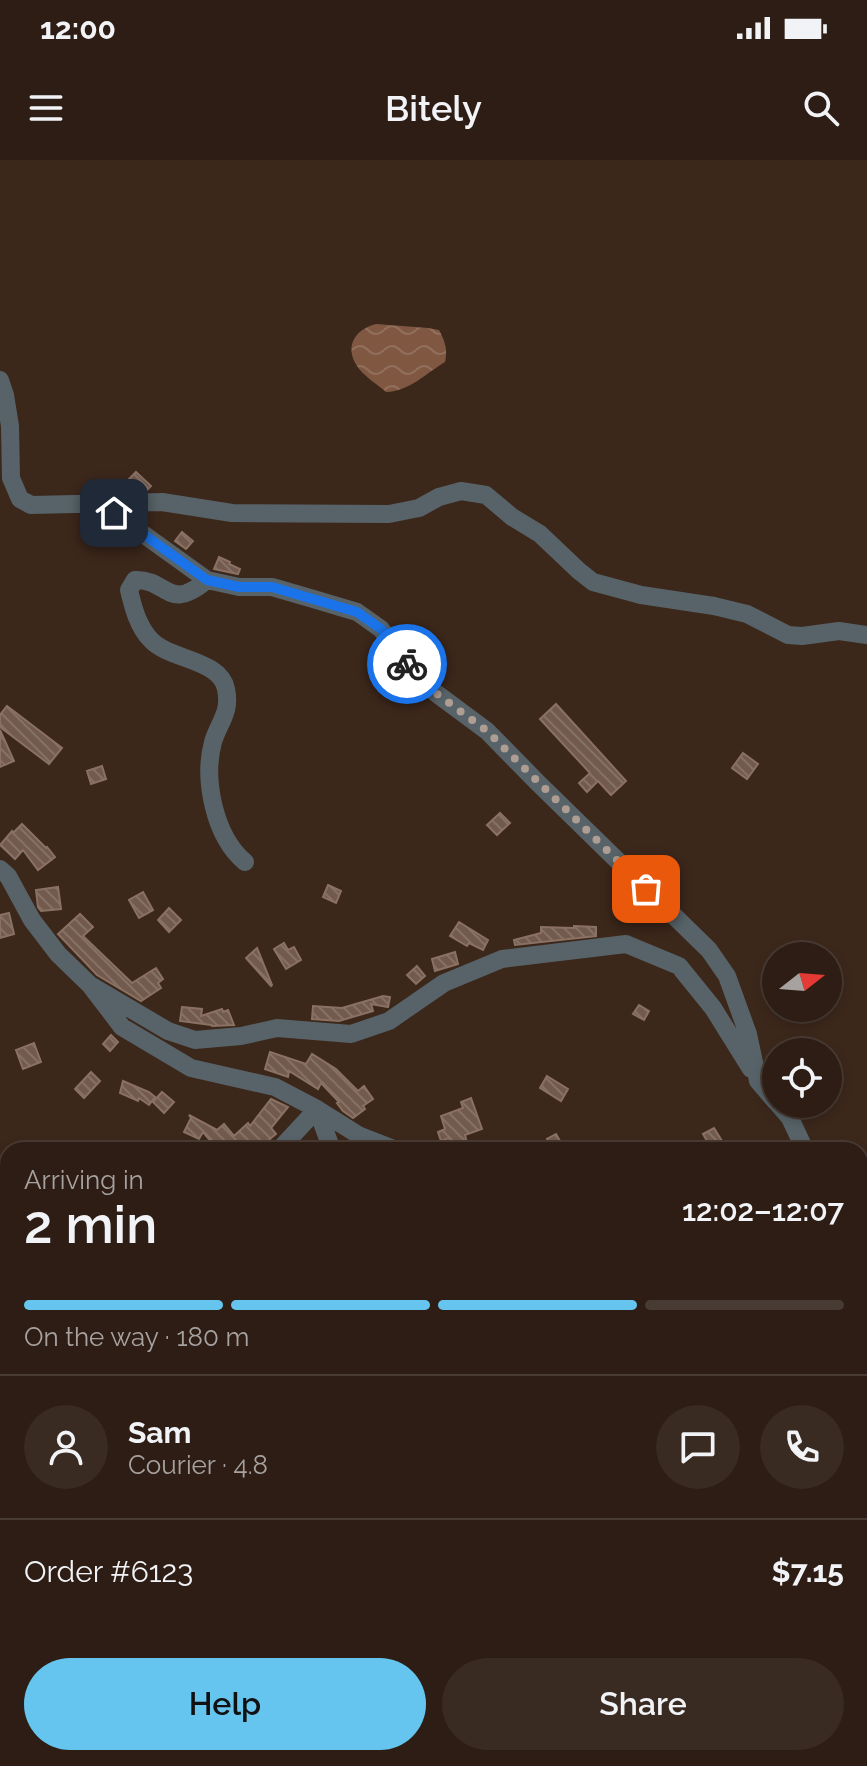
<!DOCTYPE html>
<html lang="en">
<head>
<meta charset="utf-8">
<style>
	body { margin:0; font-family:Raleway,sans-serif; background:#392a22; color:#f1f3f6; height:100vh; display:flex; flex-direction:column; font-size:30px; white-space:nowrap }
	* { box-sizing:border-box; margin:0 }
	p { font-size:26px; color:#a7a2a0 }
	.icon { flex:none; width:44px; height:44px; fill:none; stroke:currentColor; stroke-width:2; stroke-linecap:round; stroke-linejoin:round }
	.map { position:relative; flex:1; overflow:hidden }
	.details { position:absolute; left:0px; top:982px; width:868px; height:624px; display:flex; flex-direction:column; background:#2d1d14; border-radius:24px 24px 0 0; box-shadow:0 4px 12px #0003,0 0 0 2px #483b34 }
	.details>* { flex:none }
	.needle { width:52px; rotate:73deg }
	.controls { position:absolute; left:762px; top:782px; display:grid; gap:16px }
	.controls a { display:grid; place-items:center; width:80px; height:80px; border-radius:50%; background:#2d1d14; box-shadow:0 4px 12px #0003,0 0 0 2px #483b34; font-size:40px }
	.pin { position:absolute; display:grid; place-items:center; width:68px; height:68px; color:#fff; margin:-34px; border-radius:16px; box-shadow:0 4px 12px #0006 }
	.courier { position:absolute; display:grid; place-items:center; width:80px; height:80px; margin:-40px; border:6px solid #1a73e8; border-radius:50%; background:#fff; color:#222; box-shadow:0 2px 10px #0007 }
	.head em { font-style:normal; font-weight:600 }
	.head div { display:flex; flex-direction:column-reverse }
	.head { display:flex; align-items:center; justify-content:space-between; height:136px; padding:0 24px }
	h1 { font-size:52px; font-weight:600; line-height:60px }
	.bar { display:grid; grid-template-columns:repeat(4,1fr); gap:12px 8px; align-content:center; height:96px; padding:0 24px }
	.bar i { height:10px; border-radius:6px; background:#483b34 }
	.bar .on { background:#65c5ee }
	.bar p { grid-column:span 4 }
	.line { display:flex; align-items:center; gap:20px; padding:0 24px; border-top:2px solid #483b34 }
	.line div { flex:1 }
	.round { display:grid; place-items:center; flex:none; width:84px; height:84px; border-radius:42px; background:#392a22 }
	.cta { display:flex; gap:16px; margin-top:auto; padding:16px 24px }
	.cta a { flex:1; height:92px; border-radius:48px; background:#65c5ee; color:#111; font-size:32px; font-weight:600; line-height:92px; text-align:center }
	.cta a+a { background:#392a22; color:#f1f3f6 }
	.status { display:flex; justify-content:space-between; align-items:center; height:56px; padding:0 40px; background:#2d1d14; direction:ltr }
	.status svg { height:22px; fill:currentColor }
	header { display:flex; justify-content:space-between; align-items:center; height:104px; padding:0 24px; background:#2d1d14; font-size:36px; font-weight:600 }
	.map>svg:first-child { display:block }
	.water { fill:url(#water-waves) }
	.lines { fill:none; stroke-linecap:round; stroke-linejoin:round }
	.canal { stroke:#805842; stroke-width:14 }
	.building { fill:url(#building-back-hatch); stroke:#8a7163; stroke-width:2 }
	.minor { stroke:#576368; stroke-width:18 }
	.done { stroke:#ad9d93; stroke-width:8; stroke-dasharray:0 14.4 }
	.route { stroke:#1a73e8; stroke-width:10 }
</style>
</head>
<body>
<div class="status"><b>12:00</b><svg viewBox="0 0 49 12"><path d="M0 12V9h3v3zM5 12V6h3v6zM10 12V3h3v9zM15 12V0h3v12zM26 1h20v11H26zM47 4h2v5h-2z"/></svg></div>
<header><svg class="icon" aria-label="menu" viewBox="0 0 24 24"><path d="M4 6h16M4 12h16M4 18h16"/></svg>Bitely<svg class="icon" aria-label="search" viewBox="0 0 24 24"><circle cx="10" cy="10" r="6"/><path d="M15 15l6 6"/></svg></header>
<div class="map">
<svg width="867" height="1606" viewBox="0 0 867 1606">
	<defs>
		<pattern id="water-waves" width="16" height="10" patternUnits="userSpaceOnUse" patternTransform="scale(2)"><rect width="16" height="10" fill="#805842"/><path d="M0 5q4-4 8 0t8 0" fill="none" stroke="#926f5c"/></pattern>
		<pattern id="building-back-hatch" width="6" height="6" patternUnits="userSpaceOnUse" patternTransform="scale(2)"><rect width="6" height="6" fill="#725a4d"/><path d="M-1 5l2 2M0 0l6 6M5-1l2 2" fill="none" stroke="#867166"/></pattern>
	</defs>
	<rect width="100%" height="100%" fill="#3c271b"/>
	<path class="water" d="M376,164L428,168L439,170C445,181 448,190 445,202C425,214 410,231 386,232C378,225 367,218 360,210C343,189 353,170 376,164Z"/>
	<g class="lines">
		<path class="canal" d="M860,1473L867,1469
			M475,1606L486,1598"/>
	</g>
	<path class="building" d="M136,312L151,326L147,330L136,331L127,321Z
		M182,372L193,381L186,389L175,381Z
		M219,397L230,402L229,404L240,409L238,414L214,409Z
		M556,544L626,621L611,635L598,621L587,632L579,623L590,613L540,559Z
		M7,546L62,588L49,604L0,567V555Z
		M0,570L14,601L0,607Z
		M743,593L758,604L747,619L732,608Z
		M102,606L106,619L91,624L87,611Z
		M500,653L510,663L497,675L487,665Z
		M22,664L46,688L47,687L55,697L38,710L23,690L15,699L0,685L12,671L13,673Z
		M328,725L341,731L336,743L323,737Z
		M58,727L61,749L41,751L38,747L36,730Z
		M143,732L153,750L139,758L129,740Z
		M169,748L181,760L169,772L158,760Z
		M9,753L14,774L0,778V755Z
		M80,754L93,767L83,776L132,823L156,808L163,819L158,823L161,828L141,841L97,815L58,774Z
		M459,762L488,780L483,790L469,783L467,786L450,776Z
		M574,766L596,767V776L515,785L514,780L541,773V767L574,768Z
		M284,783L288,790L294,787L301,800L286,809L274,789Z
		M257,788L272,825L271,826L246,798Z
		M455,792L458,804L435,811L432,799Z
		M417,806L425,816L416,824L407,815Z
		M383,836L390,837L388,847L371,844L373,851L339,861L312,859L313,846L342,848Z
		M639,845L649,851L644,860L633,854Z
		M182,847L202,849L201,856L222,849L223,852L228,850L234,865L212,866L211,865L180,861Z
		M111,875L118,882L110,891L103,884Z
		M34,883L41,902L23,909L16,890Z
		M270,892L306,904L312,894L336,909L358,931L364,926L373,939L363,946L365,949L353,958L343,951L337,943L339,942L321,923L318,929L289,911L288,917L265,909Z
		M91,912L100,921L84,938L75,929Z
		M547,916L568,929L561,941L540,928Z
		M123,921L149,932L155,937L149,945L139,938L138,941L120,933Z
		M162,932L174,942L164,953L153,942Z
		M471,938L482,969L465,975L467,983L453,988L449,978L441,981L438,972L445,969L441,956L463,948L461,942Z
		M271,939L288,947L271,968L276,974L257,990H218L203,972L199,979L184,972L191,958L189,955L217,970L224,964L234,976L248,963L250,966Z
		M714,968L725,986L719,990H712L703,974Z
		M556,974L563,986L553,990L547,979Z"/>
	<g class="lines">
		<path class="minor" d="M0,220L5,235L10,266L11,318L20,339L31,345L162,342L232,353L389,354L419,348L439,337L461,331L486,335L512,357L540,374L579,411L593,422L641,435L714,446L747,454L788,475L802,476L839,471L867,475
			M98,348L114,353L207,420L239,427H272L310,438L357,452L381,469L399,495L425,525L487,571L537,622L709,790L727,816L748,874L758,921L776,942
			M207,420C168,453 168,419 135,420L129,430C133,447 138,467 151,480C169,500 220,499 226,529C231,553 219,562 213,582C203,619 214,676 245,702
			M0,709L8,716L32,760L58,794L90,825L122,867L191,908L275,927L317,949L332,990
			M90,825L168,871L195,880L241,876L277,868L351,874L389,861L444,823L502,799L626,784L679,806L713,848L751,909
			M778,944L790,958L805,990
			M279,990L317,949L360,976L396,990
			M860,1096L867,1095
			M0,1120L8,1130
			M0,1564L8,1566
			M489,1598L493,1606"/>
	</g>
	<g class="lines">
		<path class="done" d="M407,504L425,525L487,571L646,729"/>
		<path class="route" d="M114,353L207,420L239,427H272L357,452L381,469L407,504"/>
	</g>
</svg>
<div class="controls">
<a><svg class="needle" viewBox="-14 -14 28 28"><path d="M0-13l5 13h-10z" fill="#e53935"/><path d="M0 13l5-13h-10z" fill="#a7a2a0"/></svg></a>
<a><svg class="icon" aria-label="locate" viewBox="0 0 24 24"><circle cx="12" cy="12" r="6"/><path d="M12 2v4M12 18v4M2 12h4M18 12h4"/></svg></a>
</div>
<div class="pin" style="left:646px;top:729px;background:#ea580c"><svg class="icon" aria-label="bag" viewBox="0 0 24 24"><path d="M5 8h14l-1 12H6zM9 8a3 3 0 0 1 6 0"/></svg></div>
<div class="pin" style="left:114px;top:353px;background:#1f2937"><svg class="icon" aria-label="home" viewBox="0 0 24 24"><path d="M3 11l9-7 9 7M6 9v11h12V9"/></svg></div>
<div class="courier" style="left:407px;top:504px"><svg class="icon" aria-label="bike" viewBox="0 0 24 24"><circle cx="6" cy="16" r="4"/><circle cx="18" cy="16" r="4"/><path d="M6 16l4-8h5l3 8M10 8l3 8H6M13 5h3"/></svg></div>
<section class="details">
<div class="head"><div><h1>2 min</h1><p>Arriving in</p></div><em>12:02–12:07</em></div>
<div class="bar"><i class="on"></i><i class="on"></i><i class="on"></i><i></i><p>On the way · 180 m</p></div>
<div class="line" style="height:144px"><a class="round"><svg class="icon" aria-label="person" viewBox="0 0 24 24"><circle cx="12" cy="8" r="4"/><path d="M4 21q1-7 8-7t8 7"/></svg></a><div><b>Sam</b><p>Courier · 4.8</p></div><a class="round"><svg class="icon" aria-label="chat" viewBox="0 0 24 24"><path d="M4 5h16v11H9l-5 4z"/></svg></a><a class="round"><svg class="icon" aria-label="phone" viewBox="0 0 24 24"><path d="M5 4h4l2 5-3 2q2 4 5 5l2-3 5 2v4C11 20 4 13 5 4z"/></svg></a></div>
<div class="line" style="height:104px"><div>Order #6123</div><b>$7.15</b></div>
<div class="cta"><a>Help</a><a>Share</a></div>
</section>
</div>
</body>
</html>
